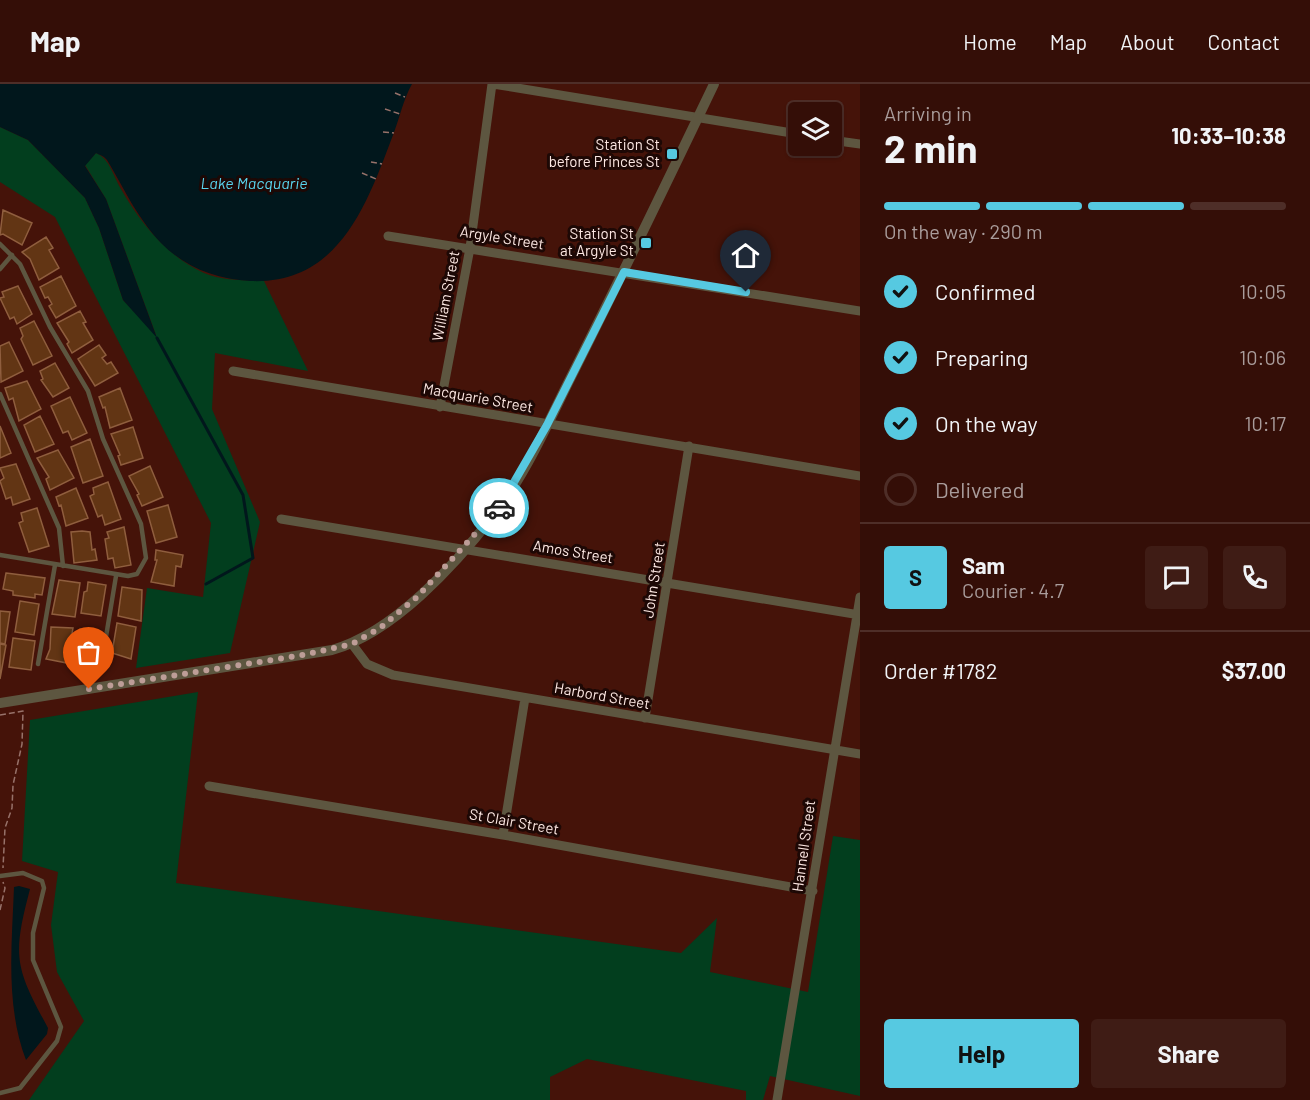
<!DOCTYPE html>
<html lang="en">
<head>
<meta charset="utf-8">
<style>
	body { margin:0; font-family:Barlow,sans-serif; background:#3f1c15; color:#f1f3f6; height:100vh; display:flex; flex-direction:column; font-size:22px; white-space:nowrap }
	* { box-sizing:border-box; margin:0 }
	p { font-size:20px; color:#a99c9b }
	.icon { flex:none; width:33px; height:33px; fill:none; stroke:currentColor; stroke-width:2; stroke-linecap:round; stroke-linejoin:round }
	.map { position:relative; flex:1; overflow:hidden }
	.drawer { display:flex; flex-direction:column; background:#340e07; width:450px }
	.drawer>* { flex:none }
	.controls { position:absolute; left:788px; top:18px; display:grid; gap:12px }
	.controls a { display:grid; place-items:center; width:54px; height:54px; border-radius:6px; background:#340e07; box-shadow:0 2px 4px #0004,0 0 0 2px #4e2e28; font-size:30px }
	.pin { position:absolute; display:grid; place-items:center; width:51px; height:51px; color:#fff; margin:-62px -26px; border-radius:50% 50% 50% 0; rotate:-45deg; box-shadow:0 0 6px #0007 }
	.pin .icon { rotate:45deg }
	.courier { position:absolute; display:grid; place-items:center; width:60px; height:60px; margin:-30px; border:4px solid #56c9e1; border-radius:50%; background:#fff; color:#222; box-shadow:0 2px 8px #0007 }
	.overview em { font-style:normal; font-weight:700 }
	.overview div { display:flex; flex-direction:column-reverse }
	.overview { display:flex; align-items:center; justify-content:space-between; height:102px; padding:0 24px }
	h1 { font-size:39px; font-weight:700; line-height:45px }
	.bar { display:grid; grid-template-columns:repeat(4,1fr); gap:9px 6px; align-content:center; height:72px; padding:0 24px }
	.bar i { height:8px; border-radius:4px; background:#4e2e28 }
	.bar .on { background:#56c9e1 }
	.bar p { grid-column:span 4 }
	.line { display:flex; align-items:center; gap:15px; padding:0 24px; border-top:2px solid #4e2e28 }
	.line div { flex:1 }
	.round { display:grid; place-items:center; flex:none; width:63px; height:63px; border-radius:6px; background:#3f1c15 }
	ol { padding:0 24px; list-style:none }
	li { display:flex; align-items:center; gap:18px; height:66px }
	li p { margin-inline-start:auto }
	li .icon { padding:6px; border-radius:50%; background:#56c9e1; color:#111; stroke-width:4 }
	li:last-child { color:#a99c9b }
	li i { width:33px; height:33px; border:3px solid #4e2e28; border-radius:50% }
	.button { display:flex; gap:12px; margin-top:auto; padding:12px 24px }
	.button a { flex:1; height:69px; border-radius:6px; background:#56c9e1; color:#111; font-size:24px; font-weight:700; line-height:69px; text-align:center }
	.button a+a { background:#3f1c15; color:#f1f3f6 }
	header { display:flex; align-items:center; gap:36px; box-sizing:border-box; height:84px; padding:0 30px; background:#340e07; border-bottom:2px solid #4e2e28 }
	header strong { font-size:28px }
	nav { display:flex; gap:33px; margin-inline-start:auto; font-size:21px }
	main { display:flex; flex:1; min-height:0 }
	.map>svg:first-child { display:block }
	.green { fill:#023e1e }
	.water { fill:#01171c }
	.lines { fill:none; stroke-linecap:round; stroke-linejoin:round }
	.stream { stroke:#01171c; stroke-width:3 }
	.building { fill:#623514; stroke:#8f5e3e; stroke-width:1.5 }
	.path { stroke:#97726a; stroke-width:1.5; stroke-dasharray:6 3; stroke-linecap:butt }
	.service { stroke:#5d5640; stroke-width:4.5 }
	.minor { stroke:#5d5640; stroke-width:9 }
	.tertiary { stroke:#5d5640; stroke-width:10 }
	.done { stroke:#bd9d97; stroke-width:6; stroke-dasharray:0 10.8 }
	.route { stroke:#56c9e1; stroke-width:8 }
	.poi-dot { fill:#56c9e1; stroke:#1d0805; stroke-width:2 }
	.labels { text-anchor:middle; stroke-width:6; stroke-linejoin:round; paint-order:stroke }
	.poi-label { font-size:15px; fill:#fde8e3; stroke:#1d0805; text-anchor:end }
	.street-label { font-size:15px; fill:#fde8e3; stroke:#1d0805 }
	.water-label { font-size:16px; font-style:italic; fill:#59d5ef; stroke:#1d0805 }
</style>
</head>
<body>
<header>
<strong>Map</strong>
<nav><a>Home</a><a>Map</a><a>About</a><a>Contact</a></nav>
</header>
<main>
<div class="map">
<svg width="860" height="1016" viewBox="0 0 860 1016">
	<rect width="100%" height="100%" fill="#451309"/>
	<path class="green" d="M0,43L28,56L85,114L99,144L123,216L156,251L106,115L85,81L96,69C110,75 113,92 121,105C140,139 168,173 204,189C222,197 245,196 264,197L308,287L215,269L212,325L260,438L230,569L136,584L147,504L203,513L211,439L55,133L0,98Z
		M198,608L176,799L681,869L717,834L710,888L808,908L833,752L860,756V1012L770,992L763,1016H746V1007L587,975L550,993V1016H29L84,937L57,888L51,841L58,788L22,777L30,636Z"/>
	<path class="water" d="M0,0H412C403,16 400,33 393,51C367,120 339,201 250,197C216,195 186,184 161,159C136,132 125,106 107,76C104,72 100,71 96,69L85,82L106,115L157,254L123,216L99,144L85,114L28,56L0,43Z
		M19,802L30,805C12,873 15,883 48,944L47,950L26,976C5,921 12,860 14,803Z"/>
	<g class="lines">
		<path class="stream" d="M157,254L243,411L253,474L206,500"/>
	</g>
	<path class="building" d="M3,126L32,139L22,161L3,150L0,151Z
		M46,153L53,164L49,166L59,184L39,196L30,175L22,168Z
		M61,192L76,222L56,234L49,222L52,220L48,213L45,214L40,203Z
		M18,202L32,230L17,240L14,233L10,235L0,214L4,213L2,208Z
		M80,227L86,238L83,239L93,256L72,269L67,260L69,258L57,239Z
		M34,237L52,272L33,281L21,255L23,252L20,244Z
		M9,258L23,287L1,298L0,262Z
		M99,261L106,271L102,274L107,280L111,278L118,289L95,302L78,275Z
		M55,279L69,304L53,313L41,296L43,295L40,287Z
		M27,297L41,325L19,337L13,314L9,316L5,304Z
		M120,304L132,336L110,344L105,323L103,324L99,313Z
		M70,313L87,349L72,356L68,347L63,349L51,322Z
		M40,332L54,360L35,368L24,341Z
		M0,342L11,369L0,374Z
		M133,343L143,374L121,381L118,372L120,371L111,350Z
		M90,355L103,392L83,399L71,363Z
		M58,366L74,394L50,406L46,395L49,393L37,374Z
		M16,380L30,415L13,421L11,413L6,415L0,397L4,394L0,384Z
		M150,382L163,413L142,422L137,411L139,410L129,392Z
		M108,398L121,435L105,441L102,431L98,433L90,412L94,410L93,404Z
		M76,404L88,434L66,442L61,421L59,422L56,413Z
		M168,421L177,453L156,459L147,427Z
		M37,424L49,462L29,468L19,439L23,437L21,429Z
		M124,443L131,481L115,484L113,474L108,475L105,455L109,454L107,448Z
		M82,447L90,448L92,466L95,465L97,476L74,479L71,448Z
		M156,466L183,471L181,483L176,482L174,502L151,498L157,476H155Z
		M6,489L45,494L42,511L35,510V514L13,511V507L3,505Z
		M59,496L80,499L75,533L52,530Z
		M88,498L106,501L101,532L81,529L84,508L87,507Z
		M122,503L142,506L141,537L118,532Z
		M20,517L39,520L34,551L15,548Z
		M0,527L10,528L5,560L0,559Z
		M117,539L136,543L131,575L112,569Z
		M51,543L73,544L67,579L46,575L50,565Z
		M80,545L98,547L93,578L75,576L77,565H74L75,555Z
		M13,554L35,557L31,586L9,583Z
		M0,560L6,561L0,595Z"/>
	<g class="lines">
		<path class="path" d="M395,9L405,13
			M385,25L400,30
			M383,48L394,49
			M371,78L382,80
			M362,89L376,95
			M0,631L23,627L22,660L13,701L12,724L5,744L3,784
			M0,826L5,804L3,798"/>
		<path class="service" d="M0,160L20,180L50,243L88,307L103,355L141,440L146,474L137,490L128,492L0,471
			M0,185L12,171
			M0,310L59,444L63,482
			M102,577L116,492
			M38,580L55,481
			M0,792L23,789L42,797L44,804L33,849V876L61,943L57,957L20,1004L0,1009"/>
		<path class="minor" d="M493,0L798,50
			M831,56L860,60
			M388,152L860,227
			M233,287L860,392
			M440,323L470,164L492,0
			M281,435L860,531
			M352,560L367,580L393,591L860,670
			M645,634L689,362
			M209,702L503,751L813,807
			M503,751L525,614
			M777,1016L860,513"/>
		<path class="tertiary" d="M0,619L332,566C393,549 455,481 493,432C527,389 550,334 575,285C622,191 668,96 714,0"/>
	</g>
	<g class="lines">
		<path class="done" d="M89,605L303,571L352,560L380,544L417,513L499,424"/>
		<path class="route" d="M499,424L547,341L624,188L746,208"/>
	</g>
	<g class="poi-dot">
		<rect x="666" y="64" width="12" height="12" rx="3"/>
		<rect x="640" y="153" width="12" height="12" rx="3"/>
	</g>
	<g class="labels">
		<g class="poi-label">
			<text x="660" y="66">Station St<tspan x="660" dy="17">before Princes St</tspan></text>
			<text x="634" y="155">Station St<tspan x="634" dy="17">at Argyle St</tspan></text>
		</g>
		<g class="street-label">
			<text transform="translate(502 154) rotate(9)" y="5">Argyle Street</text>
			<text transform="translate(446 212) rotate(-79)" y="5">William Street</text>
			<text transform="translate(478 314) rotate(10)" y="5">Macquarie Street</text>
			<text transform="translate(573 468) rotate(9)" y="5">Amos Street</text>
			<text transform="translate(654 496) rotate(-81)" y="5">John Street</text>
			<text transform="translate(602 612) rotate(10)" y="5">Harbord Street</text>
			<text transform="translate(514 738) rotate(10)" y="5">St Clair Street</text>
			<text transform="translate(804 762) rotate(-82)" y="5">Hannell Street</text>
		</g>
		<g class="water-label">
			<text x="254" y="105">Lake Macquarie</text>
		</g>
	</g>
</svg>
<div class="controls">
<a><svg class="icon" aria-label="layers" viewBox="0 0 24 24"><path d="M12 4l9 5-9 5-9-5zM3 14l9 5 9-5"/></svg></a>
</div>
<div class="pin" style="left:89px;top:605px;background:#ea580c"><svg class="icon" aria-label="bag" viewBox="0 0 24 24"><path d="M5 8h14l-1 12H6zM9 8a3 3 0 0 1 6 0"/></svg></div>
<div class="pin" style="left:746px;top:208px;background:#1f2937"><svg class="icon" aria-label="home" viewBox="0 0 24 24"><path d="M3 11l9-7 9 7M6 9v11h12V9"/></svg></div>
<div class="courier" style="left:499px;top:424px"><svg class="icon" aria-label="car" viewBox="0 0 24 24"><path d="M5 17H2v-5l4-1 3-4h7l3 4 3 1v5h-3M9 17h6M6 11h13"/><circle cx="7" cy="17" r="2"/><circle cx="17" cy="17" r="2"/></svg></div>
</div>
<section class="drawer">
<div class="overview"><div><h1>2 min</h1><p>Arriving in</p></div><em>10:33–10:38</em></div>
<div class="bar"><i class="on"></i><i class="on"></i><i class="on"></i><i></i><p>On the way · 290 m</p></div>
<ol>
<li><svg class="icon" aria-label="check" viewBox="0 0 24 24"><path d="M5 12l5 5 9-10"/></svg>Confirmed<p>10:05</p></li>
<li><svg class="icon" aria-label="check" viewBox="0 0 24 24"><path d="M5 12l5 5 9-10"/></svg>Preparing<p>10:06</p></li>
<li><svg class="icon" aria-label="check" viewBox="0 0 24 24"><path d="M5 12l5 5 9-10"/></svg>On the way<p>10:17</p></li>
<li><i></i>Delivered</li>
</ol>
<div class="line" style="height:108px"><b class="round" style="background:#56c9e1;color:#111">S</b><div><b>Sam</b><p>Courier · 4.7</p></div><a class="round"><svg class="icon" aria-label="chat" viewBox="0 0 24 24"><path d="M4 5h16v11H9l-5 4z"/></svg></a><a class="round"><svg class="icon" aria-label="phone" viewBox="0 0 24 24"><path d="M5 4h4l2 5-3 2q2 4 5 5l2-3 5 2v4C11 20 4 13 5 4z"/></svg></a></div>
<div class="line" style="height:78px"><div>Order #1782</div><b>$37.00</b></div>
<div class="button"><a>Help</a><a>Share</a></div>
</section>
</main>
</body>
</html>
